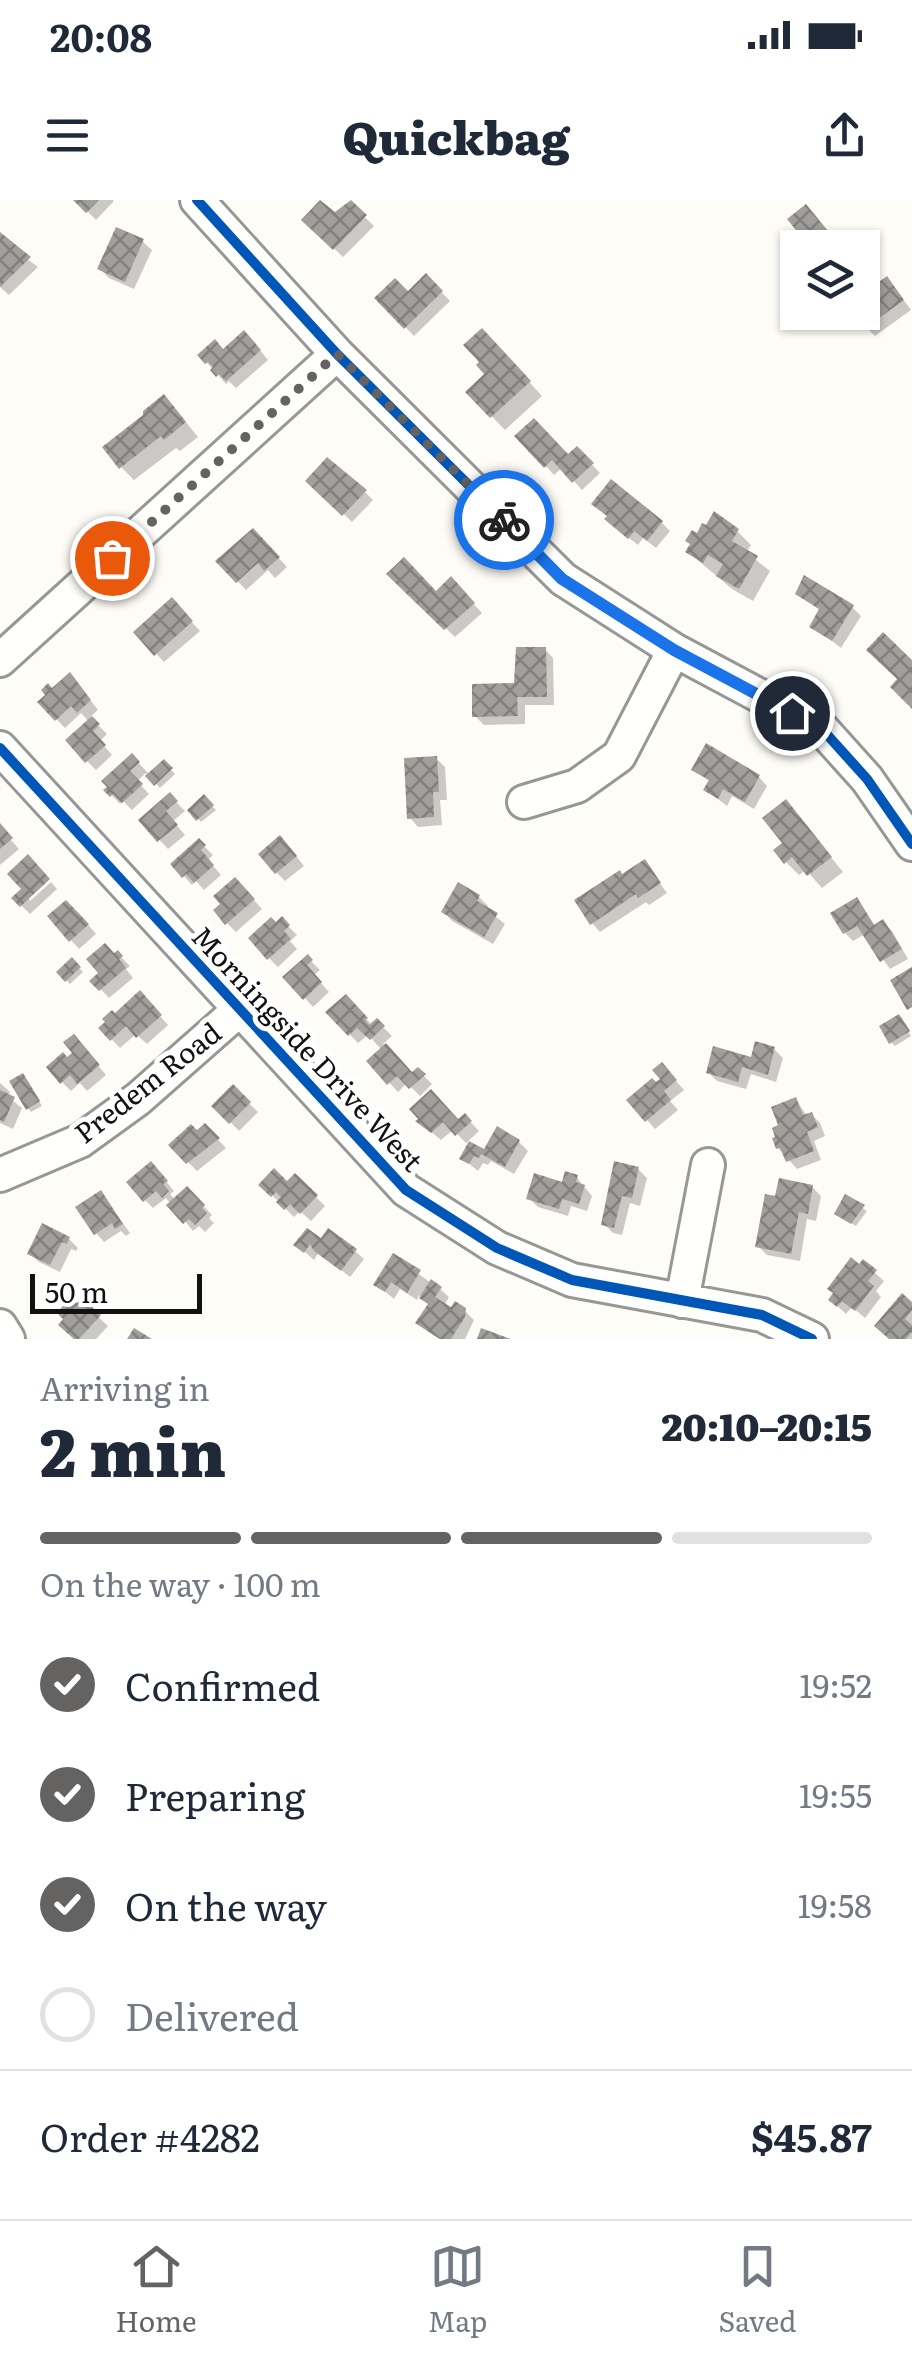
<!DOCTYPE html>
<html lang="en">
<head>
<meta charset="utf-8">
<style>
	body { margin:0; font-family:Literata,serif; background:#f2f2f3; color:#1f2937; height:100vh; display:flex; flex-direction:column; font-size:38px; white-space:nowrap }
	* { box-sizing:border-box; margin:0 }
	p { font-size:32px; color:#747a83 }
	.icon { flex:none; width:55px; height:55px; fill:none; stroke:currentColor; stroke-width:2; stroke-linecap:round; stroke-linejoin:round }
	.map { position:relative; height:1139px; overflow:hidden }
	.details { display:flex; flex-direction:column; background:#fff; flex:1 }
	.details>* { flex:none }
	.buttons { position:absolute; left:780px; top:30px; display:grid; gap:20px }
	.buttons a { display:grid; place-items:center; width:100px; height:100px; border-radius:0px; background:#fff; box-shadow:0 2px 8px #0004; font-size:50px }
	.scale { position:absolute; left:30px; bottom:25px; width:172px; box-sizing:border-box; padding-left:10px; border:5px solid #111; border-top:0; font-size:28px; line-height:35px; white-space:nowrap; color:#111; -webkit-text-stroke:8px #fff; paint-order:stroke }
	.pin { position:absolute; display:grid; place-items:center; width:85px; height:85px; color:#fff; margin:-42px; border:5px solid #fff; border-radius:50%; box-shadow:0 2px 10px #0007 }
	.courier { position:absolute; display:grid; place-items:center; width:100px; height:100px; margin:-50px; border:8px solid #1a73e8; border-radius:50%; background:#fff; color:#222; box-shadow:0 2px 12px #0007 }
	.summary em { font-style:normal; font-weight:800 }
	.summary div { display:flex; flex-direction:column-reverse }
	.summary { display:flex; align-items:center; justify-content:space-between; height:170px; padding:0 40px }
	h1 { font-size:65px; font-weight:800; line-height:75px }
	.bar { display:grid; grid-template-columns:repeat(4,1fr); gap:15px 10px; align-content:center; height:120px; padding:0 40px }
	.bar i { height:12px; border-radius:8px; background:#e0e1e3 }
	.bar .active { background:#646362 }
	.bar p { grid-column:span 4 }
	.line { display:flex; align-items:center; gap:25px; padding:0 40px; border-top:2px solid #e0e1e3 }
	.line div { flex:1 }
	ol { padding:0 40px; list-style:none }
	li { display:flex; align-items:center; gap:30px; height:110px }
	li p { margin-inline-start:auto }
	li .icon { padding:10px; border-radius:50%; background:#646362; color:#fff; stroke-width:4 }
	li:last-child { color:#747a83 }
	li i { width:55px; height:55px; border:5px solid #e0e1e3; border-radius:50% }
	.status { display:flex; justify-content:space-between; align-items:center; height:70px; padding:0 50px; background:#fff; direction:ltr }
	.status svg { height:28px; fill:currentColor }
	header { display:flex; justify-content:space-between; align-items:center; height:130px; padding:0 40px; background:#fff; font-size:45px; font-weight:800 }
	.menu { display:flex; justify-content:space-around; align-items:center; height:140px; border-top:2px solid #e0e1e3; background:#fff; font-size:28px; color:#747a83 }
	.menu a { display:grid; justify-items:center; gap:5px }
	.menu .active { color:#646362 }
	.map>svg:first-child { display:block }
	.shadow { fill:#0003 }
	.building { fill:url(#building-cross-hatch) }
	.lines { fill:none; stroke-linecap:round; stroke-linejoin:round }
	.minor-casing { stroke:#979795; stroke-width:38 }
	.minor { stroke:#fffffe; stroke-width:32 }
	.cycleway-casing { stroke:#fff; stroke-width:16 }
	.cycleway { stroke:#0057b8; stroke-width:10 }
	.done { stroke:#646362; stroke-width:10; stroke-dasharray:0 18 }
	.route { stroke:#1a73e8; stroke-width:12 }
	.labels { text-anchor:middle; stroke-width:10; stroke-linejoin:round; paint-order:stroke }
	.street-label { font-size:28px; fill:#111; stroke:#fff }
</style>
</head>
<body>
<div class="status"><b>20:08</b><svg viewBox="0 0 49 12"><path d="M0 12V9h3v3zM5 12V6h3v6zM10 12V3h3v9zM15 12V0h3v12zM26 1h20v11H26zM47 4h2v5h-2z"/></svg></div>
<header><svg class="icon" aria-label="menu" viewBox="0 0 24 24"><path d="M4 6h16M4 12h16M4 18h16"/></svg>Quickbag<svg class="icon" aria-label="share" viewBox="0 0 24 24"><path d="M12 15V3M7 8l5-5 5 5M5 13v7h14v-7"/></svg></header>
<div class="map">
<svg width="912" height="1139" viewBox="0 0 912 1139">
	<defs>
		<pattern id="building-cross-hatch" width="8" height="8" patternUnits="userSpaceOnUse" patternTransform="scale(2.5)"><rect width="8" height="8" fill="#a19f9c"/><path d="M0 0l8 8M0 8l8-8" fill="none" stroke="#82807e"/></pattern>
	</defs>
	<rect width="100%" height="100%" fill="#fdfcf7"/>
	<path class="shadow" d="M76,0H113L114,1L96,20Z
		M349,2L374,26L343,57L305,20L335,16Z
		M0,39L38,67L9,95L0,87Z
		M143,42L152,50L134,89L109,78L100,69Z
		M426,76L450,101L414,136L377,98L408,94Z
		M895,88L911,110L875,136L866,127L862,112Z
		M253,142L268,160L236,188L229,181L226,184L200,155Z
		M495,144L542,196L505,230L468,192L488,174Z
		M177,211L198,237L180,251L176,248L134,280L121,267Z
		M518,236L568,257L577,249L600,273L582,290L562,268L554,275Z
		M348,275L373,300L352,322L308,280Z
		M727,321L751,345L746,352L770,371L753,401L732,389L688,352L698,336Z
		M661,322L670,331L656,348L643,338L638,345L616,328Z
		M253,331L287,367L275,378L268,370L246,390L219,362Z
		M390,374L436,394L451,380L482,413L455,437Z
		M798,394L852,407L861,416L841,448L812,426L821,411Z
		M172,401L200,431L164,462L136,432Z
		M545,449L553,458L554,505H525V524L484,525L475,516L516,486Z
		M78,484L98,510L90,517L107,534L100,541L112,555L96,570L87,561L89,522L81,513L65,528L41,503Z
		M132,556L150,575L164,562L175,574L160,588L146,573L137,581L149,594L132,610L123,601L120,604L107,590Z
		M436,558L445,567L447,600H440L442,625L418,627L410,618Z
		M694,569L759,577L767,586L754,609L732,596L727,606L706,590L710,582Z
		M169,595L185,611L173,621L185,635L168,649L141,620Z
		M204,598L216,610L201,622L190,610Z
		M786,602L843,672L822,688L806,670L799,675L786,662Z
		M0,628L19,649L0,665Z
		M199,641L213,655L208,660L221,675L204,690L196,681L192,685L173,664Z
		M289,647L304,666L285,681L277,673Z
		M645,662L667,693L649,705L646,702L600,732L592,723L623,676Z
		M51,682L57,689L30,714L15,699L24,689L30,701Z
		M459,686L479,697L488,706L486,709L505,724L493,744L452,721L444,712Z
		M244,689L262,709L236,732L227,723Z
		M856,700L876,727L883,722L892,731L908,759L890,769L865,734L853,741L845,733Z
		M77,712L96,734L79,749L71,740Z
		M282,720L297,735L290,741L297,749L278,767L269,758L276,725Z
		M118,754L130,766L126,769L133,778L109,798L93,781Z
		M308,758L320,770L314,775L329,792L313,807L286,777Z
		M72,760L83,772L70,784L59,772Z
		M140,794L168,825L147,844L136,834L120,848L101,828Z
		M346,797L373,826L377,821L392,836L383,844L412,875L418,870L432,884L420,896L407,883L398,892L369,861L382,850L368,835L358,843L329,813Z
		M902,820L911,836L895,846L891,842Z
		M82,846L106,875L87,891L80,883L71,891L62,882L67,860Z
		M774,849L783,858L776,882L751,874L746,889L717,881L708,872L752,860Z
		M670,874L684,890L670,901L678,910L655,929L647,920L656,885Z
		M26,880L42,906L31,912L28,908Z
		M0,883L10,892L8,897L22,908L13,929L0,923Z
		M233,888L258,912L239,931L215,906Z
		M796,900L807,916L812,915L820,923L825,936L814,941L821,960L797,969L778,948L781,927Z
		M465,916L479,931L466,943L453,930L441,940L418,921L459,922Z
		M205,926L226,948L197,971L172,946L197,934Z
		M519,942L528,951L514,974L491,961L488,965L483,963L478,971L462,958Z
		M638,969L647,978L640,1006L630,1003L622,1035L613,1033L604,1024Z
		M159,973L174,991L170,994L175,1000L187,989L212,1015L209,1018L214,1023L205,1032L199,1026L193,1031L166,998L153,1008L145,1000Z
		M295,976L325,1006L311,1021L300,1011L294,1017L262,985L287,984Z
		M577,978L592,996L587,1011L571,1006L568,1016L538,1007L529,998Z
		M812,987L821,996L816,1021L807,1019L800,1061L767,1055L758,1046Z
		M101,993L130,1033L126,1036L121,1031L104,1042L96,1033Z
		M846,997L867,1011L856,1026L841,1017Z
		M69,1039L78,1048L76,1051L71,1049L60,1072L39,1062L30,1054Z
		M321,1042L355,1051L364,1059L350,1077L319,1052L314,1060L297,1045Z
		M394,1057L440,1089L449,1097L444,1106L464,1110L474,1120L465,1139H439L427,1131L419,1122L429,1105L419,1095L417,1100L400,1089L394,1099L377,1085Z
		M864,1063L884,1081L876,1091L881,1097L865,1118L852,1107L846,1114L831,1100Z
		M82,1102L108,1126L96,1139H76L78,1107Z
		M912,1105V1139H891Z"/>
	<path class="building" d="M73,0H99L86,13Z
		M320,0L335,12L351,0L367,15L333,50L301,20Z
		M806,4L842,48H810L787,19Z
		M116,27L144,39L125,82L97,69Z
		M0,32L31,57L0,87Z
		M426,73L443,91L404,129L374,98L395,78L408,91Z
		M887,76L904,100L864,129L853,112H862V94Z
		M482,128L531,181L490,218L465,192L484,174L476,165L479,162L463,145Z
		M244,130L261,150L226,181L219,174L216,177L210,170L213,167L208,162L205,164L197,155L215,139L223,149Z
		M164,194L186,222L164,240L161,236L119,269L102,247L143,215V211Z
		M534,218L568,254L577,246L594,263L572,283L552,260L544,268L514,236Z
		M327,257L367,290L342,316L305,281Z
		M611,279L663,321L647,341L634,331L628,339L604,319L607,316L591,304Z
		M714,311L739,329L732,341L758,356L739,389L716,376L723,364L708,355L703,363L685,352L690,344L685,341L692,330L697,333L702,323L706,325Z
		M253,328L280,357L264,371L258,363L236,383L215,361Z
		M404,357L436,391L451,376L475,403L444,430L386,374Z
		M804,375L854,405L832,441L809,427L819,409L795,394Z
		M172,397L193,421L154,456L133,432Z
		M883,432L912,460V509L890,487L897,479L866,450Z
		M516,447H546L547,497H517L518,516L472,517V484L514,483Z
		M70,472L91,500L77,513L71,506L55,521L37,502L45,495L41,490L48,483L52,488Z
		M92,516L100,524L93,531L106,545L85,563L65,540Z
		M706,543L760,575L745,602L723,589L718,599L703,590L709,580L691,570Z
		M132,553L140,562L130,571L143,584L122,603L113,594L110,597L103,590L107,587L101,581Z
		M437,556L439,592H433L434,617L407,619L404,558Z
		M164,559L173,568L154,586L145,576Z
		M170,592L178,601L166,611L178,625L157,642L138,620Z
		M204,594L214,605L196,621L187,610Z
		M786,599L832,657L807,676L792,657L784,664L773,650L782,643L762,618Z
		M0,623L13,638L0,649Z
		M280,635L297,656L275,674L258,654Z
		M199,638L206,645L201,650L214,665L194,683L186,674L182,678L170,664Z
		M28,654L50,679L20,707L11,698L21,689L7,674Z
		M645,659L661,683L638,698L636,694L590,725L574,700L620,670L622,674Z
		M235,677L255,699L225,725L213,710L220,704L213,696Z
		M458,682L480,695L477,701L498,713L484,737L441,712Z
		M857,697L874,725L883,719L902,749L880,762L857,726L843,734L830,713Z
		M66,700L89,724L69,742L47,716Z
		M282,716L290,725L284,731L291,739L267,760L248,738L271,717L276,722Z
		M105,743L114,753L118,750L123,756L119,759L126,768L99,791L89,781L98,773L86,759Z
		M308,754L313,760L307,765L322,782L303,800L282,777Z
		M72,757L81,767L65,782L56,772Z
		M912,767V807L907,810L890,780Z
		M140,790L162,815L136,838L126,826L110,841L98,828L105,822L102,819L112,810L115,813Z
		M346,794L368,818L365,820L369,825L377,818L385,826L370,840L357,828L348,836L325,812Z
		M899,814L910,831L889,844L879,826Z
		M74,834L100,865L77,884L70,875L60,884L46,867L63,852L67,857L72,853L63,842Z
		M755,841L775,847L768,875L742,867L738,882L706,873L713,846L751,857Z
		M386,843L412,872L418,867L426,874L409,889L397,876L387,885L366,861Z
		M662,862L677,880L664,891L671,900L645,922L626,900L652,878L656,882L660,879L652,870Z
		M23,873L40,901L26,910L9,881Z
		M233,884L251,902L229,924L211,906Z
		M431,889L458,919L465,913L472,921L455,936L443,922L431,933L415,921L418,919L409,909Z
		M0,890L15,897L4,922L0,920Z
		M796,897L803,915L812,912L818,927L807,932L814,951L786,962L780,948L776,949L772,938L775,937L772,928L778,925L771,907Z
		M205,923L220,938L186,964L168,945L191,924L197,930Z
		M497,926L520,940L505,967L481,954L479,958L474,956L469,964L459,959L469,941L484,949Z
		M151,961L168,981L163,984L169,991L162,998L156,991L143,1002L126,982Z
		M614,961L639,967L632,998L622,996L614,1028L601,1025Z
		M274,968L287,981L295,973L318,995L300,1014L290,1004L284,1010L276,1002L281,997L276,992L271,997L258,985Z
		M565,971L578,975L576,982L585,985L579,1004L562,999L559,1009L526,999L534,973L562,982Z
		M779,978L813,985L808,1014L799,1012L791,1054L755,1047L765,994L775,996Z
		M187,986L205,1005L202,1008L207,1013L195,1025L189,1019L183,1024L166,1005Z
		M101,990L123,1024L115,1029L112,1023L94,1035L75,1007Z
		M845,994L865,1005L851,1024L834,1014Z
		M42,1023L70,1037L67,1044L62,1042L50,1065L27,1054Z
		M307,1028L321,1038L328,1028L357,1049L341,1071L314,1051L310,1044L304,1053L293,1045Z
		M393,1053L421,1070L407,1093L391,1082L385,1092L373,1085Z
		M851,1057L859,1064L863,1059L877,1070L868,1081L874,1086L855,1111L842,1101L837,1107L828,1100L833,1093L827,1089Z
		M431,1079L442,1087L435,1097L451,1107L455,1101L466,1108L465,1117L451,1139H440L415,1123L428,1104L419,1098Z
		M902,1093L912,1102V1110L905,1119L912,1125V1132L906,1139H889L874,1126Z
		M70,1097L77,1103L82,1098L101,1115L79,1139H74L58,1125L63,1119L57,1113Z
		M134,1128L152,1139H127Z
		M481,1128L511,1139H477Z"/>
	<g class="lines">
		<defs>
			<path id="minor" d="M197,0L337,154L563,379L674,450L822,529L867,579L912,644
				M0,460L337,154
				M0,548L406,990L497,1048L572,1080L762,1115L812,1139
				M524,602L577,586L619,556L674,450
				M0,975L80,941L138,899L239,810
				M682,1101L708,965
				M0,1126L8,1139"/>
		</defs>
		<use href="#minor" class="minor-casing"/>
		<use href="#minor" class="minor"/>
		<defs>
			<path id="cycleway" d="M197,0L337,154L563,379L674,450L822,529L867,579L912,644
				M0,548L406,990L497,1048L572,1080L762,1115L812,1139"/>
		</defs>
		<use href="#cycleway" class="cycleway-casing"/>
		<use href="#cycleway" class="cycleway"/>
	</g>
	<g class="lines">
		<path class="done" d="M112,358L337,154L504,320"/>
		<path class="route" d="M504,320L562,379L674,450L792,513"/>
	</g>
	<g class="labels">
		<g class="street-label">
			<text transform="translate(307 849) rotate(47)" y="10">Morningside Drive West</text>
			<text transform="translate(148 883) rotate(-38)" y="10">Predem Road</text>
		</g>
	</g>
</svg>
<div class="buttons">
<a><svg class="icon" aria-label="layers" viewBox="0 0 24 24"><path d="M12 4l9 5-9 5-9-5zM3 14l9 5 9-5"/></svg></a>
</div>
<div class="scale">50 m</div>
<div class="pin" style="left:112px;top:358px;background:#ea580c"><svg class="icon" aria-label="bag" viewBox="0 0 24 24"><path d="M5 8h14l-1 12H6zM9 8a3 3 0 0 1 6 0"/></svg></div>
<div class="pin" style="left:792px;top:513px;background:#1f2937"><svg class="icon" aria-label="home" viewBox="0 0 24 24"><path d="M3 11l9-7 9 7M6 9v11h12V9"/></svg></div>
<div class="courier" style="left:504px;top:320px"><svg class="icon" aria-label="bike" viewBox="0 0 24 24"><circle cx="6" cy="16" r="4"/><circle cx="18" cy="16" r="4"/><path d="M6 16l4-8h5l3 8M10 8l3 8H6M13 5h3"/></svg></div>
</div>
<section class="details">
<div class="summary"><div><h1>2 min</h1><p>Arriving in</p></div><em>20:10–20:15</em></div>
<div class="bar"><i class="active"></i><i class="active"></i><i class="active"></i><i></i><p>On the way · 100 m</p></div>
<ol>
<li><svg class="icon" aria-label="check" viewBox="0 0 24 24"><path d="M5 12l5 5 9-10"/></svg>Confirmed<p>19:52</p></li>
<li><svg class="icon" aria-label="check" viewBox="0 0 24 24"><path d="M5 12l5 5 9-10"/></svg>Preparing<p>19:55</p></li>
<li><svg class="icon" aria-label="check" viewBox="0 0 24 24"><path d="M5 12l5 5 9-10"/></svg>On the way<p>19:58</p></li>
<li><i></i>Delivered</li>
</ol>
<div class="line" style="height:130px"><div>Order #4282</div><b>$45.87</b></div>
</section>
<nav class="menu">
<a class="active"><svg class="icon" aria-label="home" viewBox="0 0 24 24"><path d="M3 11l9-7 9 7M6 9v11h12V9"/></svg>Home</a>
<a><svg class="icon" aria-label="map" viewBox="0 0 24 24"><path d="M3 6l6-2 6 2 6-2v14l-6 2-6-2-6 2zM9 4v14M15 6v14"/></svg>Map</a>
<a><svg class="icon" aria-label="saved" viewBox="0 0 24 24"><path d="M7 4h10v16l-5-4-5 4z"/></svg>Saved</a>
</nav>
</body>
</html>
